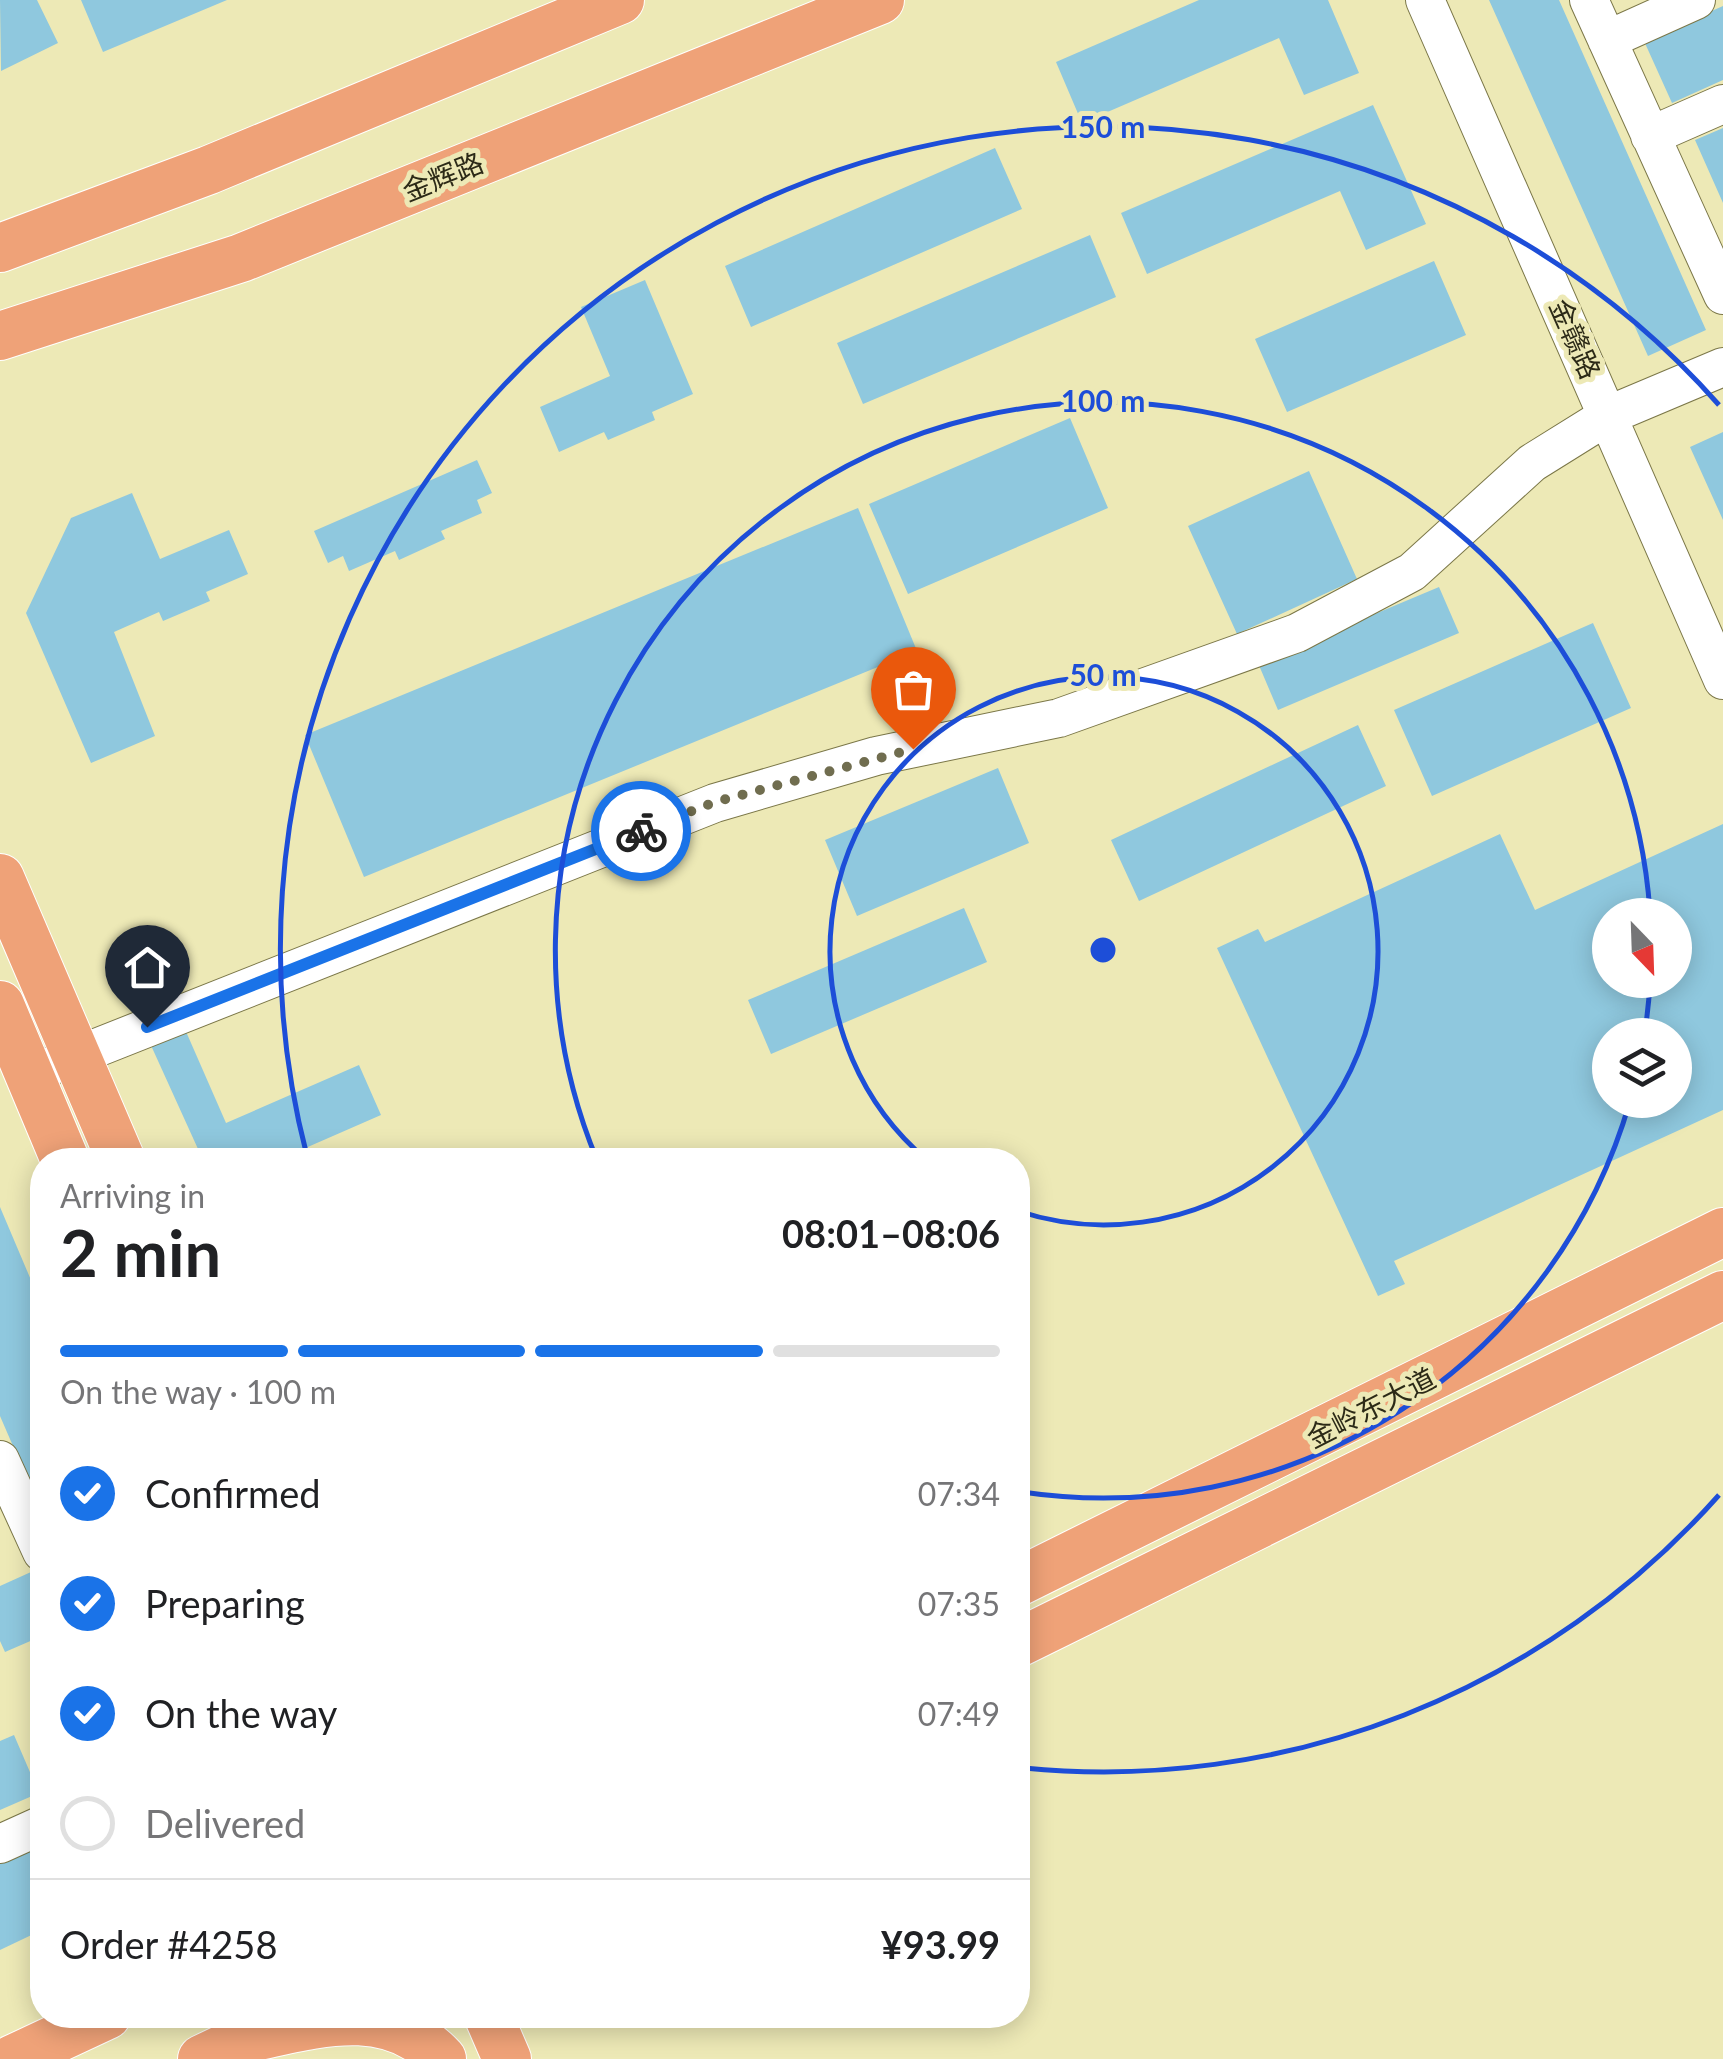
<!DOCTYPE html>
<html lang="en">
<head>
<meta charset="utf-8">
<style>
	body { margin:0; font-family:Lato,"Noto Sans SC",sans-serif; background:#f2f2f2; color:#202124; height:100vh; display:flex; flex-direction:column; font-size:38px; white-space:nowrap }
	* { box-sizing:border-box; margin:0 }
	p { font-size:32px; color:#757577 }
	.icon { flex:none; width:55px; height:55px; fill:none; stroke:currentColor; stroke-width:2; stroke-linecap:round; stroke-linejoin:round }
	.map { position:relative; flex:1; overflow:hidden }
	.panel { position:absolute; left:30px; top:1148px; width:1000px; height:880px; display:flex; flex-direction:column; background:#fff; border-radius:40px; box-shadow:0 5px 25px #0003 }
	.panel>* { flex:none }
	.needle { width:65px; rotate:157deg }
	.tools { position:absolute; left:1592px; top:898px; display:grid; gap:20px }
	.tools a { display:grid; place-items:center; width:100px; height:100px; border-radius:50%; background:#fff; box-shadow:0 5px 25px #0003; font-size:50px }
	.pin { position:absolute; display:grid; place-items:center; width:85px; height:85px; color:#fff; margin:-102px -42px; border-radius:50% 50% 50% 0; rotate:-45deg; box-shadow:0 0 10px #0007 }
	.pin .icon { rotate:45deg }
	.courier { position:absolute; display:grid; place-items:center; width:100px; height:100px; margin:-50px; border:8px solid #1a73e8; border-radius:50%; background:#fff; color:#222; box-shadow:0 2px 12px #0007 }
	.head em { font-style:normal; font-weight:700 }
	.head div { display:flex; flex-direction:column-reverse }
	.head { display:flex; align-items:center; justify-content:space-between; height:170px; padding:0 30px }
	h1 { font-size:65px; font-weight:700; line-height:75px }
	.bar { display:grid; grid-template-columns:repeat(4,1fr); gap:15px 10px; align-content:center; height:120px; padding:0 30px }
	.bar i { height:12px; border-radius:8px; background:#e0e0e0 }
	.bar .on { background:#1a73e8 }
	.bar p { grid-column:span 4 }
	.line { display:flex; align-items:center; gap:25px; padding:0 30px; border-top:2px solid #e0e0e0 }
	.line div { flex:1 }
	ol { padding:0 30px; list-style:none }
	li { display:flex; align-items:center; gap:30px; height:110px }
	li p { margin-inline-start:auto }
	li .icon { padding:10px; border-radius:50%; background:#1a73e8; color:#fff; stroke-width:4 }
	li:last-child { color:#757577 }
	li i { width:55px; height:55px; border:5px solid #e0e0e0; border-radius:50% }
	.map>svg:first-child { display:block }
	.building { fill:#8fc8de; fill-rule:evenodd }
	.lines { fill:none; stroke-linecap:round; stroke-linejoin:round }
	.minor-casing { stroke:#7b7748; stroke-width:40 }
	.major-casing { stroke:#fff; stroke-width:50 }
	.minor { stroke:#fff; stroke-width:38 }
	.major { stroke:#efa278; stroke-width:48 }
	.done { stroke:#706d4f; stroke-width:10; stroke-dasharray:0 18 }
	.route { stroke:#1a73e8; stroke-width:12 }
	.ring { fill:none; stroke:#1d4ed8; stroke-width:5 }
	.labels { text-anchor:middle; stroke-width:10; stroke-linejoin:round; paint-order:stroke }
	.street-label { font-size:28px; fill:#2c2a17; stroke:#ede9b6 }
	.centre { fill:#1d4ed8; stroke:#ede9b6; stroke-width:5 }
	.ring-label { font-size:30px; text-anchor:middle; font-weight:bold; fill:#1d4ed8; stroke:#ede9b6; stroke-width:10; stroke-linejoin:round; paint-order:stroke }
</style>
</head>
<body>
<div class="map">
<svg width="1723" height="2059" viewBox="0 0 1723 2059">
	<rect width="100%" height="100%" fill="#ede9b6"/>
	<path class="building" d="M0,0H37L58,43L1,71Z
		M81,0H227L103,52Z
		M1199,0H1328L1359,73L1304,95L1279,38L1082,123L1056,62Z
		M1489,0H1559L1706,330L1648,356Z
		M1723,6V80L1672,103L1644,41Z
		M1373,105L1426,224L1366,250L1340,191L1147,274L1121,213Z
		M1723,128V203L1695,140Z
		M995,148L1022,209L751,327L725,266Z
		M1090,235L1116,297L863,404L837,343Z
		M1434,261L1466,335L1287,412L1255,339Z
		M645,280L693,394L652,412L655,420L608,440L604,432L559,452L540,407L610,376L581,307Z
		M1070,418L1108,508L908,594L869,504Z
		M1723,432V520L1690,447Z
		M477,460L492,493L477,500L482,513L441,531L445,539L399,560L395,551L349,571L343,556L328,563L314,531Z
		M1309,471L1357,579L1237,634L1188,526Z
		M132,493L160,559L229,530L248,574L206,592L210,601L163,621L159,612L114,632L155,736L91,763L26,613L71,518Z
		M858,508L917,651L364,877L305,735Z
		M1439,587L1459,633L1278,710L1258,663Z
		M1593,623L1631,708L1432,796L1394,710Z
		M1358,725L1386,786L1139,901L1111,840Z
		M998,768L1029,843L857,916L825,840Z
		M1723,824V1110L1394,1261L1405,1284L1378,1296L1217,948L1258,929L1265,942L1500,834L1535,910ZM1610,915H1675V980H1610ZM1610,1035H1675V1100H1610Z
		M964,908L987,962L771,1054L748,1000Z
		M184,1027L226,1123L359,1065L381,1115L278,1160H203L149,1041Z
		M0,1207L42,1306V1513L0,1416Z
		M31,1572L42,1599V1636L5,1652L0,1641V1586Z
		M14,1735L39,1793L0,1810V1741Z
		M42,1838V1930L0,1950V1858Z"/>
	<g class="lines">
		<defs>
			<path id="minor" d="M1425,0L1723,680
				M1589,0L1723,295
				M1607,40L1696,0
				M1650,136L1723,104
				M28,1075L715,803L876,756L1059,718L1297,633L1412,572L1532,463L1609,415L1723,367
				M0,1460L42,1552
				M0,1844L42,1825"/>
			<path id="major" d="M0,248L209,170L620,0
				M0,336L241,258L880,0
				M0,878L121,1160
				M0,1005L65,1160
				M1018,1582L1723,1232
				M1018,1643L1723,1295
				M488,2015L507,2059
				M245,2039C315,2024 388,2000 442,2059
				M13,2059L107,2015
				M202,2059L271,2026"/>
		</defs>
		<use href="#minor" class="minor-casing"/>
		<use href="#major" class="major-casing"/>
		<use href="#minor" class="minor"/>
		<use href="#major" class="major"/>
	</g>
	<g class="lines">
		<path class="done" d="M641,831L715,802L913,749"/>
		<path class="route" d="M147,1027L641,831"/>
	</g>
	<g class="ring">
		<path d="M927 1160A274 274 0 1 1 1018 1211"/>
		<path d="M1650 983A548 548 0 0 1 1645 1031M1630 1101A548 548 0 0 1 1022 1492M597 1160A548 548 0 1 1 1650 912"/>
		<path d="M1719 1495A822 822 0 0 1 1024 1768M307 1156A822 822 0 0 1 1719 405"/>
	</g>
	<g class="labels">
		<g class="street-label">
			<text transform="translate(443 177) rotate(-22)" y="10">金辉路</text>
			<text transform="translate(1575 339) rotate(66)" y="10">金赣路</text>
			<text transform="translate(1371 1408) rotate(-27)" y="10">金岭东大道</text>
		</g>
	</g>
	<circle cx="1103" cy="950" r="15" class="centre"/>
	<g class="ring-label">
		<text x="1103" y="138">150 m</text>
		<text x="1103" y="412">100 m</text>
		<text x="1103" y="686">50 m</text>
	</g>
</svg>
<div class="tools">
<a><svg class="needle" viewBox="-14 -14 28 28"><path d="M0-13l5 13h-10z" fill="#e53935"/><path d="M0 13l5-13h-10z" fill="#757577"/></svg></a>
<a><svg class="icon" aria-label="layers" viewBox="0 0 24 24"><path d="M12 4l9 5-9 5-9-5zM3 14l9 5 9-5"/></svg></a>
</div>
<div class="pin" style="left:913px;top:749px;background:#ea580c"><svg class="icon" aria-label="bag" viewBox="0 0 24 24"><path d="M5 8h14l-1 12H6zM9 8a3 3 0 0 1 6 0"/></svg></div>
<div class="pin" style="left:147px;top:1027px;background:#1f2937"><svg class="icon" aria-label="home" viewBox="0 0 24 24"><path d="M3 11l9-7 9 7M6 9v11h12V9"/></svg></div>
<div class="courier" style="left:641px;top:831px"><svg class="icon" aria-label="bike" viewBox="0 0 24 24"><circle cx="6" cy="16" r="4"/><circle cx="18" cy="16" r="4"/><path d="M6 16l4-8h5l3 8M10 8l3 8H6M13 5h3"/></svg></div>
<section class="panel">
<div class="head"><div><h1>2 min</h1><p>Arriving in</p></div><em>08:01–08:06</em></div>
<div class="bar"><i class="on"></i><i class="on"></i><i class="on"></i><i></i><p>On the way · 100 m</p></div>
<ol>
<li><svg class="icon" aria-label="check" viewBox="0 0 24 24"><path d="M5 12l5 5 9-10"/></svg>Confirmed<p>07:34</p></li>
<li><svg class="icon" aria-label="check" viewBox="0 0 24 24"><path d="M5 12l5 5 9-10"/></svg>Preparing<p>07:35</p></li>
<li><svg class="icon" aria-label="check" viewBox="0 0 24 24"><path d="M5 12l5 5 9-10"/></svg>On the way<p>07:49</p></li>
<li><i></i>Delivered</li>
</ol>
<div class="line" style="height:130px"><div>Order #4258</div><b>¥93.99</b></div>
</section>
</div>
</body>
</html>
